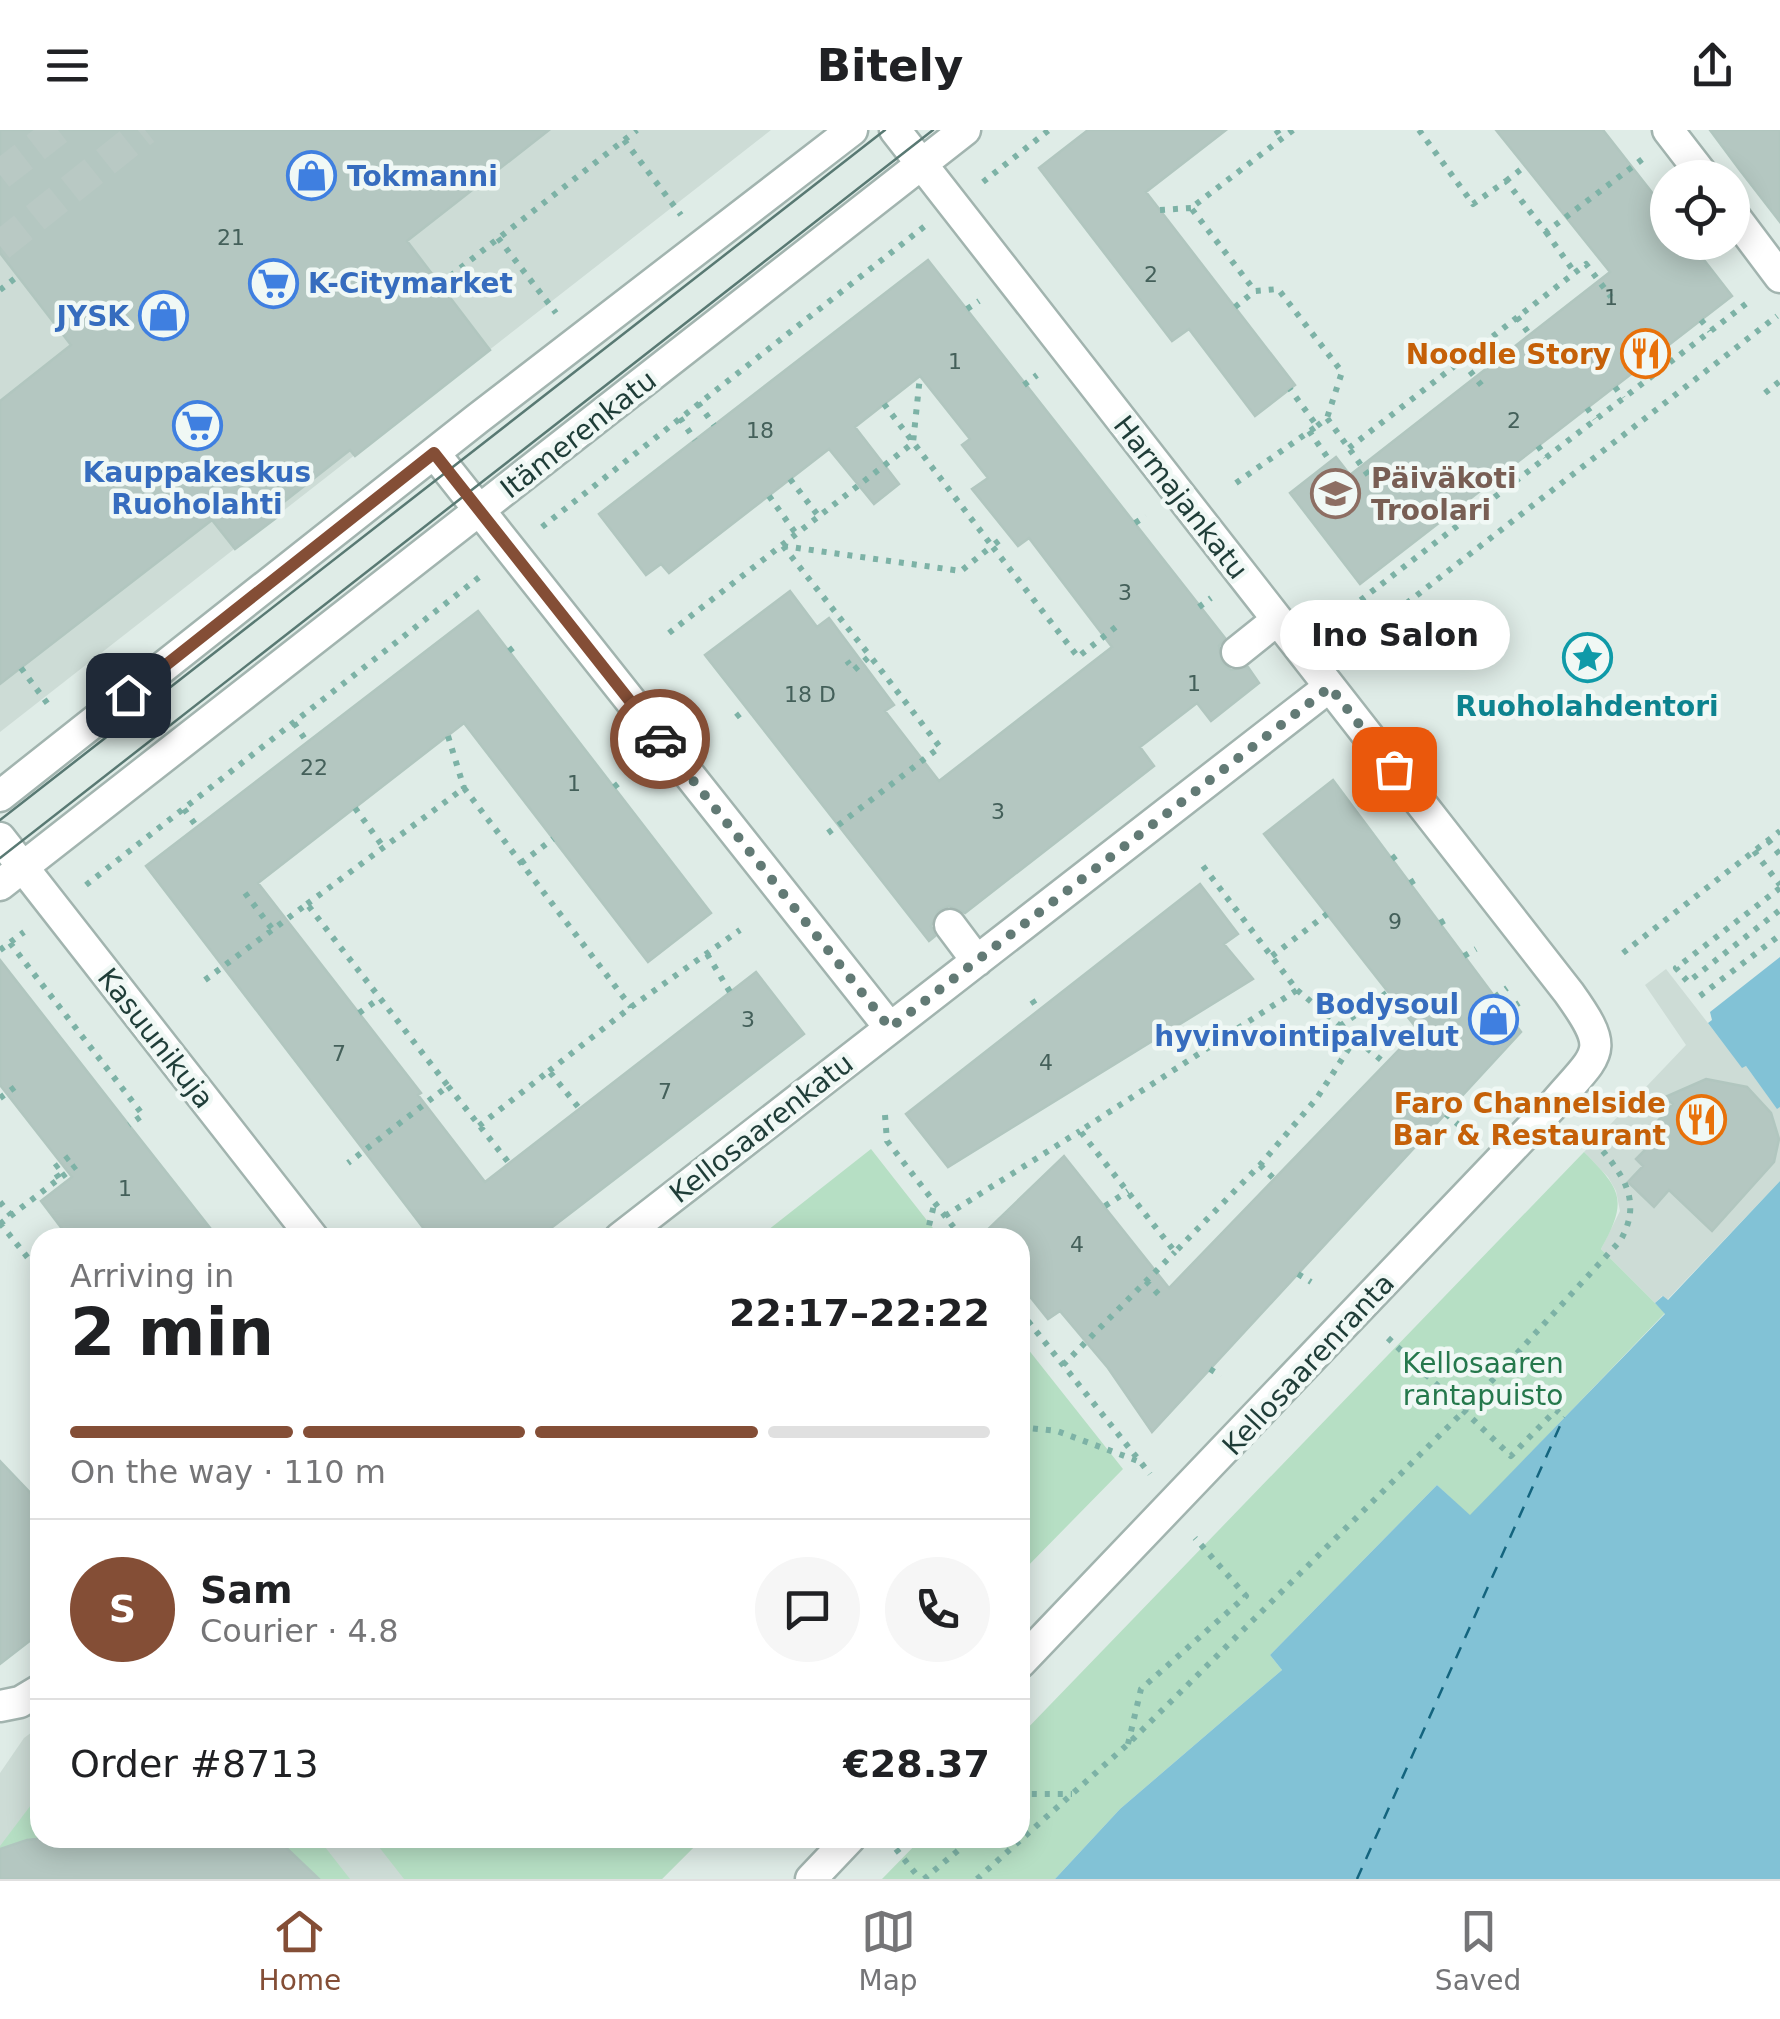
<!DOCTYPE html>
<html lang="en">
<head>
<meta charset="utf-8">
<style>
	body { margin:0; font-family:"DejaVu Sans",sans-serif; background:#f6f6f6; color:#202124; height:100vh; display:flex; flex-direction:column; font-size:38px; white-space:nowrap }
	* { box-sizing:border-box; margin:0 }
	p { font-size:32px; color:#757577 }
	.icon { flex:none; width:55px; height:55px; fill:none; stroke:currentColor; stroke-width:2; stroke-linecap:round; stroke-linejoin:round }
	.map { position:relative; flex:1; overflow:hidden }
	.panel { position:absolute; left:30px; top:1098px; width:1000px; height:620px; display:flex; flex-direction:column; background:#fff; border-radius:30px; box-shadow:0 5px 25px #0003 }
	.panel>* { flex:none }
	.fabs { position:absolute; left:1650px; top:30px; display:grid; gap:20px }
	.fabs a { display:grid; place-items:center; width:100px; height:100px; border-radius:50%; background:#fff; box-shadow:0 5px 25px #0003; font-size:50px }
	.pin { position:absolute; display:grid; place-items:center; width:85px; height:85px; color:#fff; margin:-42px; border-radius:20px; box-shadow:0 5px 15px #0006 }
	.courier { position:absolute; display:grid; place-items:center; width:100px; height:100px; margin:-50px; border:8px solid #844e36; border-radius:50%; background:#fff; color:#222; box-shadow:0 2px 12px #0007 }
	.bubble { position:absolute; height:70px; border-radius:35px; background:#fff; box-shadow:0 5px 25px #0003; font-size:32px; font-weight:700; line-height:70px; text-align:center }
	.headline em { font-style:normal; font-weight:700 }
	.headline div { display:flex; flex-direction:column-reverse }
	.headline { display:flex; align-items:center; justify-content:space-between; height:170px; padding:0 40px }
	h1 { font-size:65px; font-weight:700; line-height:75px }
	.bar { display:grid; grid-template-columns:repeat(4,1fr); gap:15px 10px; align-content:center; height:120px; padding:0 40px }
	.bar i { height:12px; border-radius:8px; background:#e0e0e0 }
	.bar .on { background:#844e36 }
	.bar p { grid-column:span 4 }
	.line { display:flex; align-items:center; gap:25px; padding:0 40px; border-top:2px solid #e0e0e0 }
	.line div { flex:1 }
	.round { display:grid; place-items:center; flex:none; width:105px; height:105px; border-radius:52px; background:#f6f6f6 }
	header { display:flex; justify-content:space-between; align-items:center; height:130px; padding:0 40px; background:#fff; font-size:45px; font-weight:700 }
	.tabs { display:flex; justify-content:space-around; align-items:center; height:140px; border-top:2px solid #e0e0e0; background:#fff; font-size:28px; color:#757577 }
	.tabs a { display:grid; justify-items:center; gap:5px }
	.tabs .on { color:#844e36 }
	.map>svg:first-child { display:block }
	.built { fill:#cddcd6 }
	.green { fill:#b6dfc4 }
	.water { fill:#82c2d6 }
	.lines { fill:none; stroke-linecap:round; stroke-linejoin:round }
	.ferry { stroke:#14647e; stroke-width:2.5; stroke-dasharray:12 10; stroke-linecap:butt }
	.building { fill:#b4c7c1; stroke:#b1c6bf; stroke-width:2.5 }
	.minor-tunnel { stroke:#b9c9c4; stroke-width:30; stroke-dasharray:30 15; stroke-linecap:butt }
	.minor-casing { stroke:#a2b4af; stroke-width:35 }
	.path { stroke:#7db2a6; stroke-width:6; stroke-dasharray:5 8; stroke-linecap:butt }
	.minor { stroke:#fff; stroke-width:30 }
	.tram { stroke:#597973; stroke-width:2.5 }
	.done { stroke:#627a75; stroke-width:10; stroke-dasharray:0 18 }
	.route { stroke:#844e36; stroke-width:12 }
	.labels { text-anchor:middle; stroke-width:9; stroke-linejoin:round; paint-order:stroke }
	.number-label { font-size:22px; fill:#44605a }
	.shop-label { font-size:28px; font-weight:bold; fill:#366cbe; stroke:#f0f8f5; text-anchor:start }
	.food-label { font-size:28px; font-weight:bold; fill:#c56008; stroke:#f0f8f5; text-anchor:end }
	.street-label { font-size:28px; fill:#1f3d38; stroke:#f0f8f5 }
	.education-label { font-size:28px; font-weight:bold; fill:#785e54; stroke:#f0f8f5; text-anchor:start }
	.culture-label { font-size:28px; font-weight:bold; fill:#0d838f; stroke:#f0f8f5 }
	.park-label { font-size:28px; fill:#25784c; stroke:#f0f8f5 }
</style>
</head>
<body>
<header><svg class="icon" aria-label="menu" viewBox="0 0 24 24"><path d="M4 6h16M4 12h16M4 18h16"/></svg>Bitely<svg class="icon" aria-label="share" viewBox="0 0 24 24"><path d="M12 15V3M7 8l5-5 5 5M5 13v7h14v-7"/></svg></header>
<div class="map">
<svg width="1780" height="1749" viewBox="0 0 1780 1749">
	<rect width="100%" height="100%" fill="#dfece7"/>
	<path class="built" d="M0,0H771L0,602Z
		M1666,839L1742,937L1746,936L1777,978L1780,977V1051L1667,1170L1662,1166L1655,1173L1601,1119L1620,1081L1616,1061L1608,1047L1584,1022L1686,915L1645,855Z
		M40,1596V1708H703L662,1749H0V1643L24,1608Z"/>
	<path class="green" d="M871,1019L940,1107H759Z
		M1584,1022C1622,1060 1628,1070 1601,1119L1665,1183L1470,1386L1437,1355L1270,1525L1282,1540L1120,1679L1055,1749H882L922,1708H1020V1606Z
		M1020,1209L1123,1339L1020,1444Z
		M40,1663V1708H47L26,1710L0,1722V1716Z
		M273,1708H318L350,1749H314Z
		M372,1708H703L662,1749H404Z"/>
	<path class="water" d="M1780,827V977L1777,979L1746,936L1742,938L1708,893L1712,890L1710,882Z
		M1780,1051V1749H1055L1120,1679L1282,1540L1270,1525L1437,1355L1470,1385L1665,1184L1655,1173L1663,1166L1668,1170Z"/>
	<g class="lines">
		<path class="ferry" d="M1357,1749L1564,1287"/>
	</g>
	<path class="building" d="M0,0H549L407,111L490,220L355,326L350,320L271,382L276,388L235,419L212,390L0,554V271L71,215L0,123Z
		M1088,0H1226L1146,62L1295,255L1255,286L1189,199L1172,211L1039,38Z
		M1496,0H1603L1668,83V112H1690L1732,166L1360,454L1290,363L1336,327L1350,345L1610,142Z
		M1710,0H1780V92L1739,39Z
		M928,130L1225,508L1219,516L1222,533L1231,540L1248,537L1259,553L1211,591L1197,573L1140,617L1154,636L965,783L949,776L938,781L931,796L935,806L929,811L705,525L790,461L817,497L829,488L894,575L885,581L939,651L1112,517L1029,408L1018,416L972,359L988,348L962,315L970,309L920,246L855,297L899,354L874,374L829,319L669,443L661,434L646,445L599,384Z
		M478,481L711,783L648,832L464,593L258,753L421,963L418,965L485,1052L756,842L804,904L538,1108H431L146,736Z
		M1333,650L1521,902L1152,1302L1108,1238L1060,1181L1048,1189L1020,1154V1108H979L1064,1026L1169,1158L1418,900L1264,704Z
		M1200,754L1238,804L1224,814L1253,849L948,1037L906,984Z
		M0,830L129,995L218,1108H69L41,1071L72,1047L0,955Z
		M1706,949L1747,957L1771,983L1779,1009L1774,1032L1712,1101L1669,1060L1654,1077L1628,1052L1643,1036L1636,1029L1646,1019L1639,1012L1673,974L1665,967Z
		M0,1331L40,1373V1503L0,1534Z
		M47,1708H276L319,1749H0V1719L27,1710Z"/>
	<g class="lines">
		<path class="minor-tunnel" d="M0,45L58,0
			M0,116L145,0"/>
		<defs>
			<path id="minor" d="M895,0L1569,863C1611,922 1600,921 1556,972L1020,1533
				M1668,0L1705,48
				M1732,83L1780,147
				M434,323L890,898
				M1237,522L1277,490
				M0,666L477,289L852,0
				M0,708L313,1108
				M0,755L965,0
				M950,795L977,831
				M620,1108L1329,557
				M0,1576L20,1572L40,1560
				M811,1749L850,1708"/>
		</defs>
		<use href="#minor" class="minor-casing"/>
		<path class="path" d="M1276,0L1282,8
			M1293,0L1191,78L1255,161L1278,159L1342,242L1327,288
			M1419,0L1473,74L1506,51L1546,102L1644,28
			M624,10L681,85
			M1506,51L1524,37
			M983,52L1049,0
			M1160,80L1191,78
			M1546,102L1575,143
			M498,108L556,183
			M440,154L637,0
			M0,160L18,146
			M1235,177L1255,161
			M967,179L979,171
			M1517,187L1530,205
			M1701,190L1710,201
			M1656,225L1664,237
			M1462,231L1486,261
			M1024,255L1037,245
			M1615,257L1623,268
			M1765,263L1780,251
			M698,273L714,295
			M884,274L992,416L1005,406
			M1587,278L1595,289
			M680,288L695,310
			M1317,296L1327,288L1371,349
			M1309,301L1330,331
			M1538,316L1546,327
			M1349,318L1586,134L1611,167
			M790,349L820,388
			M1236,353L1317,296L1290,259
			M769,366L797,405
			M1464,373L1472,384
			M1135,393L1146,386
			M542,397L925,96
			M783,416L961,441L992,416L1078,527L1117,496
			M783,416L870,526L854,540L847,531
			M1199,477L1211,468
			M1340,486L1751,170
			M669,503L913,313L920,246
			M509,521L518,514
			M1352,528L1372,500L1777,186
			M21,538L50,577
			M736,587L746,579
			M294,593L307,612
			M448,606L464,658
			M614,657L624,649
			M355,678L384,718
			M184,679L197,697
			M828,703L940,617L870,526
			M1768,710L1780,725
			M1754,721L1780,755
			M1392,729L1401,722
			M521,733L553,709
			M1203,736L1297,860L1080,1001L1175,1122L1260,1035L1317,968L1355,909
			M1410,753L1420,747
			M86,755L482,445
			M1780,758L1676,838L1688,852L1780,780
			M245,763L273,800
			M307,774L464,658L631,877
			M1440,793L1451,787
			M10,813L143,985L129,995
			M0,820L24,802
			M1623,823L1780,701
			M707,824L730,862
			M1272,826L1327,784
			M1464,826L1476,819
			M205,850L307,774L448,956L348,1033
			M1297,860L1386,934
			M1700,866L1780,805
			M1495,867L1507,858
			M1032,870L1038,879
			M1506,881L1519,873
			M359,883L380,868
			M1340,896L1388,862
			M549,941L631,877L740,800
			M448,956L509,1033
			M0,968L15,957
			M1446,984L1461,997
			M885,985L887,1011L962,1108
			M479,996L549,941L579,978
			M1260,1035L1275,1050
			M59,1048L53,1039L70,1026
			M0,1072L11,1085
			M1105,1076L1128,1061
			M945,1086L1080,1001
			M0,1093L40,1143
			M0,1094L77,1035
			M926,1108L934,1075
			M1298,1144L1311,1152
			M1146,1151L1161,1167
			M1020,1181L1150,1344
			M1388,1208L1511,1326L1556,1280L1564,1287
			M1063,1235L1175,1122
			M1210,1239L1221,1246
			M1020,1297L1057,1301L1138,1331
			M1128,1614L1141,1559L1246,1466L1195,1408
			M1020,1668L1026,1664H1072
			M896,1719L920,1749
			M924,1749L973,1708
			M977,1749L1128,1614L1464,1281L1620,1111C1648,1064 1613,1034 1584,999"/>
		<use href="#minor" class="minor"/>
		<path class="tram" d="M0,690L885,0
			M0,728L933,0"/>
	</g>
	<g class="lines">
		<path class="done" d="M660,609L890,898L1330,557L1394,639"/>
		<path class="route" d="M128,565L434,323L660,609"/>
	</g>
	<defs>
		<symbol id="shop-ring" viewBox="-11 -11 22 22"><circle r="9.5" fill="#f0f8f5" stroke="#3f7fe0" stroke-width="1.5"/><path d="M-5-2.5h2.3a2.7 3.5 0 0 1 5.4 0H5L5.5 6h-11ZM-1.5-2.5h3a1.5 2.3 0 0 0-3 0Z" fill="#3f7fe0"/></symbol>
		<symbol id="supermarket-ring" viewBox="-11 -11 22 22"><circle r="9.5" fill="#f0f8f5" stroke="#3f7fe0" stroke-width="1.5"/><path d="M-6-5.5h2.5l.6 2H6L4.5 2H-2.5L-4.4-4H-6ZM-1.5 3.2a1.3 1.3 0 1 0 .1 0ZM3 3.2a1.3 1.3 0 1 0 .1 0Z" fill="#3f7fe0"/></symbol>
		<symbol id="restaurant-ring" viewBox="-11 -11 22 22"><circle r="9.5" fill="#f0f8f5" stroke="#e8710a" stroke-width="1.5"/><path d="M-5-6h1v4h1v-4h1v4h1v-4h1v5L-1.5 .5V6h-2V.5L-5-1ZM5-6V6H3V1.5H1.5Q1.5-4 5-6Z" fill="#e8710a"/></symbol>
		<symbol id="school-ring" viewBox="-11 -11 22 22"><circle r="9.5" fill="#f0f8f5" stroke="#8d6e63" stroke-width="1.5"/><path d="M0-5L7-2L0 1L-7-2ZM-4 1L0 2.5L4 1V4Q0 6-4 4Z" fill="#8d6e63"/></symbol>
		<symbol id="sight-ring" viewBox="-11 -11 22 22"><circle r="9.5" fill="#f0f8f5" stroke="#0f9aa8" stroke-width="1.5"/><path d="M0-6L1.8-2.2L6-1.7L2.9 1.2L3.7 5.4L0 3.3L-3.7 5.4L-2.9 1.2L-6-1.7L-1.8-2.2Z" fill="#0f9aa8"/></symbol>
	</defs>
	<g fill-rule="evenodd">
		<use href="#shop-ring" x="284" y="18" width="55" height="55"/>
		<use href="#supermarket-ring" x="246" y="126" width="55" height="55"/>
		<use href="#shop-ring" x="136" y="158" width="55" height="55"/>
		<use href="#restaurant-ring" x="1618" y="196" width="55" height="55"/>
		<use href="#supermarket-ring" x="170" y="268" width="55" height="55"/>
		<use href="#school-ring" x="1308" y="336" width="55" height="55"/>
		<use href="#sight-ring" x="1560" y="500" width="55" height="55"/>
		<use href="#shop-ring" x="1466" y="862" width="55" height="55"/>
		<use href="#restaurant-ring" x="1674" y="962" width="55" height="55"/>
	</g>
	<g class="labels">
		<g class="number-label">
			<text x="231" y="115">21</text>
			<text x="1151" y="152">2</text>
			<text x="1611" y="175">1</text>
			<text x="955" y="239">1</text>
			<text x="1514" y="298">2</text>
			<text x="760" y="308">18</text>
			<text x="1125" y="470">3</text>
			<text x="1194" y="561">1</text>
			<text x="810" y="572">18 D</text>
			<text x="314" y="645">22</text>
			<text x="574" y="661">1</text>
			<text x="998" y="689">3</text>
			<text x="1395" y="799">9</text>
			<text x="748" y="897">3</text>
			<text x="339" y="931">7</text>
			<text x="1046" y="940">4</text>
			<text x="665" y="969">7</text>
			<text x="125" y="1066">1</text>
			<text x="1077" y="1122">4</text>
		</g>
		<g class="shop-label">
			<text x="347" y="56">Tokmanni</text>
			<text x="308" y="163">K-Citymarket</text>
			<text x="129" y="196" text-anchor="end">JYSK</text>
			<text x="197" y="352" text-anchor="middle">Kauppakeskus<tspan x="197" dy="32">Ruoholahti</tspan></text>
			<text x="1459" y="884" text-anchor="end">Bodysoul<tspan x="1459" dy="32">hyvinvointipalvelut</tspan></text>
		</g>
		<g class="food-label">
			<text x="1611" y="234">Noodle Story</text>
			<text x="1666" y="983">Faro Channelside<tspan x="1666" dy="32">Bar &amp; Restaurant</tspan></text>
		</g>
		<g class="street-label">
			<text transform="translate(578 304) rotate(-38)" y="10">Itämerenkatu</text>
			<text transform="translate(1181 367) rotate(52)" y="10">Harmajankatu</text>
			<text transform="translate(156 908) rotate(52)" y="10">Kasuunikuja</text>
			<text transform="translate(761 998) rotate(-38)" y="10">Kellosaarenkatu</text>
			<text transform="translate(1308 1234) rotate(-47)" y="10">Kellosaarenranta</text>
		</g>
		<g class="education-label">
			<text x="1371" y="358">Päiväkoti<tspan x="1371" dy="32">Troolari</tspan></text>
		</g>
		<g class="culture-label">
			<text x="1587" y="586">Ruoholahdentori</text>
		</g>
		<g class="park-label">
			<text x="1483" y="1243">Kellosaaren<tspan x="1483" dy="32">rantapuisto</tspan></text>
		</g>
	</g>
</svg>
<div class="fabs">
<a><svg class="icon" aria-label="locate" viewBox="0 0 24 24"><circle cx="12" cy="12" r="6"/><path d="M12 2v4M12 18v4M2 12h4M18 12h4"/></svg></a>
</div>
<div class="pin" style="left:1394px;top:639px;background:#ea580c"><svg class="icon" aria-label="bag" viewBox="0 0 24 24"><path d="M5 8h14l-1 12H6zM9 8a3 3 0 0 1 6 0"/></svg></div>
<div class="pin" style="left:128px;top:565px;background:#1f2937"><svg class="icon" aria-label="home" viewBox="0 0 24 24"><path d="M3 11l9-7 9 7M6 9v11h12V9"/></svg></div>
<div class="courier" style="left:660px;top:609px"><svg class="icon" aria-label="car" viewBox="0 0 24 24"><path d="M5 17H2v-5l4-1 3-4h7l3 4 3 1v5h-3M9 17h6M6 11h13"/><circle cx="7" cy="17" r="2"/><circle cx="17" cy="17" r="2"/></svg></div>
<div class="bubble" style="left:1280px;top:470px;width:230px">Ino Salon</div>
<section class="panel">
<div class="headline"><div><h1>2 min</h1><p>Arriving in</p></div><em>22:17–22:22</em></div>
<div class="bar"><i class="on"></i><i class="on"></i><i class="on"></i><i></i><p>On the way · 110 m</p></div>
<div class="line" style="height:180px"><b class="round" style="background:#844e36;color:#fff">S</b><div><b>Sam</b><p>Courier · 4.8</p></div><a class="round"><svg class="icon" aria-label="chat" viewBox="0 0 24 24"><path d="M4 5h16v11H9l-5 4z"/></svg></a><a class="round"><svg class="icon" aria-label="phone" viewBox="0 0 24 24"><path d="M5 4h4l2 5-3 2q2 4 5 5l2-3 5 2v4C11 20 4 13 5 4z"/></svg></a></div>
<div class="line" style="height:130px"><div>Order #8713</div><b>€28.37</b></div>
</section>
</div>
<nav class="tabs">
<a class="on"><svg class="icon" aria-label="home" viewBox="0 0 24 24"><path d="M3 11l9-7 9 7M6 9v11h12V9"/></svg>Home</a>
<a><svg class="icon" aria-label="map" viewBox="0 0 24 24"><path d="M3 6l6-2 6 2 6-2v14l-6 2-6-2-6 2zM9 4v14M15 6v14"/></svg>Map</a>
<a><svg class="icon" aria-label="saved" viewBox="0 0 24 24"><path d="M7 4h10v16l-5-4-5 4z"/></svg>Saved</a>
</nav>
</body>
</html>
